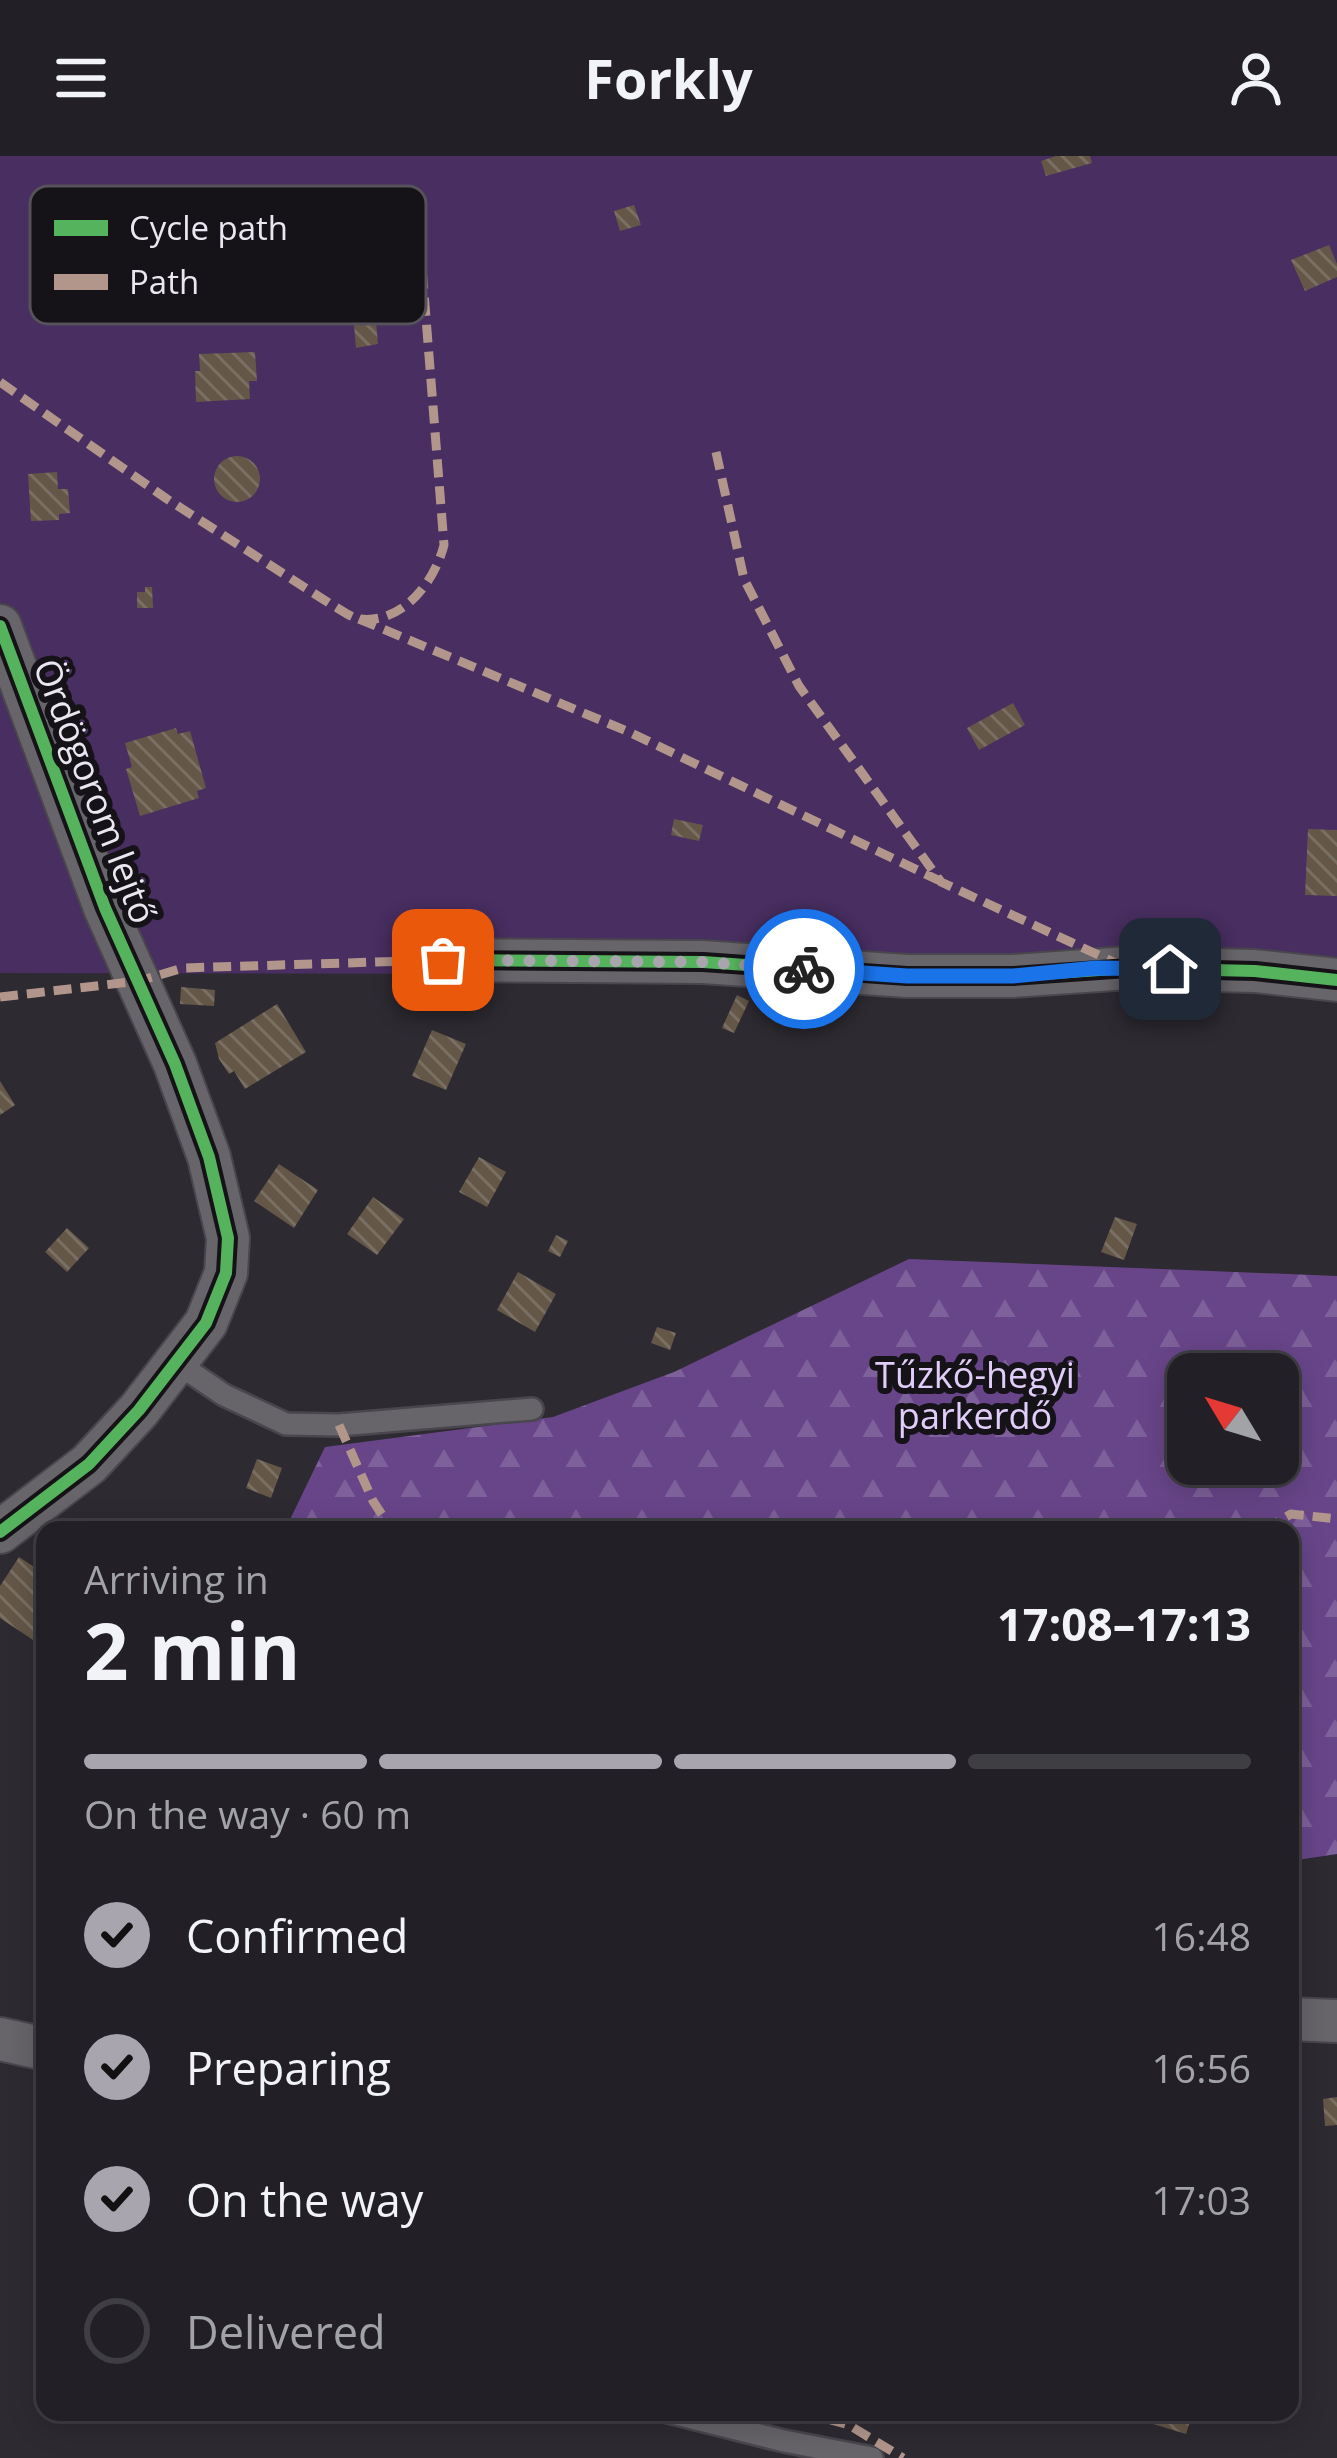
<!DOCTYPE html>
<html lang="en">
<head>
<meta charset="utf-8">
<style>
	body { margin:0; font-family:"Open Sans",sans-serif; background:#2a282e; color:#f1f3f6; height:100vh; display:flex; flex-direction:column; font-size:45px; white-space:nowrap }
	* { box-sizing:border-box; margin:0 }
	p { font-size:39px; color:#a2a3a7 }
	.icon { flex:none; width:66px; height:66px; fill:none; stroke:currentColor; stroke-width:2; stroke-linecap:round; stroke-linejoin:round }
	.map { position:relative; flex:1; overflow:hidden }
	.drawer { position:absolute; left:36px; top:1365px; width:1263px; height:900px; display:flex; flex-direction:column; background:#222026; border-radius:24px; box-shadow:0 6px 30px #0003,0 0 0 3px #3f3e43 }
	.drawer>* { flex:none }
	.needle { width:78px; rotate:308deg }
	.tools { position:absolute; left:1167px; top:1197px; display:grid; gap:24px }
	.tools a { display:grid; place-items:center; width:132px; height:132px; border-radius:24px; background:#222026; box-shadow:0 6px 30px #0003,0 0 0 3px #3f3e43; font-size:60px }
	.pin { position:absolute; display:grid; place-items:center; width:102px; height:102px; color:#fff; margin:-51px; border-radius:24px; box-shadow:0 6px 18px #0006 }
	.courier { position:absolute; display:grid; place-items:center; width:120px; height:120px; margin:-60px; border:9px solid #1a73e8; border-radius:50%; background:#fff; color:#222; box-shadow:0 3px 15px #0007 }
	.summary em { font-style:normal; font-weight:700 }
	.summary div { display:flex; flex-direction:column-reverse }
	.summary { display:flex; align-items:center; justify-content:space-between; height:204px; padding:0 48px }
	h1 { font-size:78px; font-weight:700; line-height:90px }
	.bar { display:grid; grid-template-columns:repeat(4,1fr); gap:18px 12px; align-content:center; height:144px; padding:0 48px }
	.bar i { height:15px; border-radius:9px; background:#3f3e43 }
	.bar .current { background:#a9a5ae }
	.bar p { grid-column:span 4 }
	ol { padding:0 48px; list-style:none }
	li { display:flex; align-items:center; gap:36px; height:132px }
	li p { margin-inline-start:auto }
	li .icon { padding:12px; border-radius:50%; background:#a9a5ae; color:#111; stroke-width:4 }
	li:last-child { color:#a2a3a7 }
	li i { width:66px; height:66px; border:6px solid #3f3e43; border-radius:50% }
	header { display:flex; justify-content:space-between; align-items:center; height:156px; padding:0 48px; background:#222026; font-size:54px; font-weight:700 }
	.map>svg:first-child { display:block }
	.green { fill:#482e61 }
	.forest { fill:url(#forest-firs); fill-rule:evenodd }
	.building { fill:url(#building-back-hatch) }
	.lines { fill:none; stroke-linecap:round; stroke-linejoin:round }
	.service-casing { stroke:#49464d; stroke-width:26 }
	.minor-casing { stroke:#49464d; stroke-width:46 }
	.service { stroke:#67646a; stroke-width:21 }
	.minor { stroke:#67646a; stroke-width:42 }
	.quiet { stroke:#b2968c; stroke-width:9; stroke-dasharray:18 9; stroke-linecap:butt }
	.cycleway-casing { stroke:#151218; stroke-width:20 }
	.cycleway { stroke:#56b35d; stroke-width:12 }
	.done { stroke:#a9a5ae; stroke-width:12; stroke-dasharray:0 21.6 }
	.route { stroke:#1a73e8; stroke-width:15 }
	.labels { text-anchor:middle; stroke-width:12; stroke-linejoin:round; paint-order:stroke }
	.street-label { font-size:36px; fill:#ebe7f1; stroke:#151218 }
	.park-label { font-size:36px; fill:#e1cdf9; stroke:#151218 }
	.key { fill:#151218; stroke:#555259; stroke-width:3 }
	.key-label { font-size:33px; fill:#ebe7f1 }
</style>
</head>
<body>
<header><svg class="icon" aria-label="menu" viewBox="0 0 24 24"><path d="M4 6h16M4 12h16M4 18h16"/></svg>Forkly<svg class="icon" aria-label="person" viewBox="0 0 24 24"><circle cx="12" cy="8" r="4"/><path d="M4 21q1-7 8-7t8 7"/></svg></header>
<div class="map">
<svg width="1337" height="2302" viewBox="0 0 1337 2302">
	<defs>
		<pattern id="forest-firs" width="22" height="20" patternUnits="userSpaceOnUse" patternTransform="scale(3)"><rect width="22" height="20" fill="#684589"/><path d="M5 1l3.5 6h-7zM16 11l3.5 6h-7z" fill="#7e609a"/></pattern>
		<pattern id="building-back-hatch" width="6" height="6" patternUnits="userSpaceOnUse" patternTransform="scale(3)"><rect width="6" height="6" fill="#645748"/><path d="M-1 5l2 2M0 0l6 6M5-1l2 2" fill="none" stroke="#7a6f63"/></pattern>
	</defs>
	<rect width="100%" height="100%" fill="#2e2a32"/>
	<path class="green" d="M0,0H1337V828L550,818L0,817Z"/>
	<path class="forest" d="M909,1103L1337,1120V1698L1290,1705V1374H285L325,1291L553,1261L674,1216ZM1188,1218H1278V1308H1188Z"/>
	<path class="building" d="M1056,0H1090L1092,7L1046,20L1041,5Z
		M634,49L641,69L620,75L614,55Z
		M1329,89L1337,108V121L1305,135L1291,104Z
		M375,154L378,188L356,192L353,157Z
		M255,196L257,225H249L250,243L196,246L195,215H200L199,198Z
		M214 323a23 23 0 1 1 46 0a23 23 0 1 1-46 0Z
		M57,316L58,333H68L70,357L59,358V364L31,365L28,318Z
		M145,431H152L153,452H137V436H145Z
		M1013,547L1025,569L979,594L967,572Z
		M176,572L178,578L190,575L206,632L197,635L199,642L140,660L126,613L132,611L125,587Z
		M674,663L703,669L699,685L671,679Z
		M1308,673L1337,674V740L1305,739Z
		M181,831L215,834L214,850L180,848Z
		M737,839L749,845L734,877L722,872Z
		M277,848L306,896L245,933L234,915L229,918L219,903L215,887Z
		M432,874L466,888L446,934L412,920Z
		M0,925L15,949L0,959Z
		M479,1001L506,1016L487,1051L459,1036Z
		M279,1008L318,1034L294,1072L254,1045Z
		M373,1041L404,1063L377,1099L347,1078Z
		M1115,1061L1137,1068L1124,1104L1101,1096Z
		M67,1072L89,1092L67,1116L45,1096Z
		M556,1079L568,1085L560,1101L548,1095Z
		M518,1116L556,1138L535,1176L497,1154Z
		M657,1171L676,1177L670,1194L651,1187Z
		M257,1303L282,1312L271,1342L246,1332Z
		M19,1401L45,1418V1492L0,1462V1430Z
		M1337,1941V1969L1325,1970L1323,1943Z
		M590,2256H636L634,2268Z
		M1153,2256H1193L1186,2278L1150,2267Z"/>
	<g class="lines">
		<defs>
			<path id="service" d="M174,1205L224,1239L286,1268L339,1269L532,1253
				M668,2256L784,2285L872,2302"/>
			<path id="minor" d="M0,470L105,752L175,908L209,1001L228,1082L226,1117L206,1167L139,1254L89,1308L0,1376
				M443,804L703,806L907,820H1013L1128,812L1255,815L1337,824
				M1290,1863L1337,1865
				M0,1883L45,1893"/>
		</defs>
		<use href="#service" class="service-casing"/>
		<use href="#minor" class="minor-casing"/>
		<use href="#service" class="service"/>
		<use href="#minor" class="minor"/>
		<path class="quiet" d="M0,226L167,343L332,449C340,453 351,462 360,463C403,468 435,425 444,389L418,61
			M716,296L744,423L799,530L941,726L1120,809
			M359,463L629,576L938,724
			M0,841L139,825L183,812L443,804
			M339,1269L373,1345L392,1374
			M1263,1374L1291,1358L1337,1363
			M40,1892L45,1919
			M802,2256L849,2269L903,2302"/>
		<defs>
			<path id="cycleway" d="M0,470L105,752L175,908L209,1001L228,1082L226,1117L206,1167L139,1254L89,1308L0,1376
				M443,804L703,806L907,820H1013L1128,812L1255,815L1337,824"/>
		</defs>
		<use href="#cycleway" class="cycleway-casing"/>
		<use href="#cycleway" class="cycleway"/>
	</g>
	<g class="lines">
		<path class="done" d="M443,804L703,806L804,813"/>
		<path class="route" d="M804,813L907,820H1013L1096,812L1170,813"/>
	</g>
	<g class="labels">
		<g class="street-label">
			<text transform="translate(95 635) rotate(69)" y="13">Ördögorom lejtő</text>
		</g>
		<g class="park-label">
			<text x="975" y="1232">Tűzkő-hegyi<tspan x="975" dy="41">parkerdő</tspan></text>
		</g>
	</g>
	<rect x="30" y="30" width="396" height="138" rx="18" class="key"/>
	<rect x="54" y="64" width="54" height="16" fill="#56b35d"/>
	<rect x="54" y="118" width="54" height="16" fill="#b2968c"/>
	<g class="key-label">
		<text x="129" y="84">Cycle path</text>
		<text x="129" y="138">Path</text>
	</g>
</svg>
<div class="tools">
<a><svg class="needle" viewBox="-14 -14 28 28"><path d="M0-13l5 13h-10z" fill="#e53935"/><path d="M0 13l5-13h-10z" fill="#a2a3a7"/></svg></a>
</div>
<div class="pin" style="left:443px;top:804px;background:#ea580c"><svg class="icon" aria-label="bag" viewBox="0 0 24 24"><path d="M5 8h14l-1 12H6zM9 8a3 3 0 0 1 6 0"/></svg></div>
<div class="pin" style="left:1170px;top:813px;background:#1f2937"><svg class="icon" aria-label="home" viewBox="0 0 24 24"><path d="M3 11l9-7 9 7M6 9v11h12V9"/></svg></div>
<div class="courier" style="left:804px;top:813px"><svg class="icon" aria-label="bike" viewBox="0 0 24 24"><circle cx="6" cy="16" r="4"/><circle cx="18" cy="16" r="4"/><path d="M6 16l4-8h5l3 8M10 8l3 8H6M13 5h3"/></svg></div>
<section class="drawer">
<div class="summary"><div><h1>2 min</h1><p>Arriving in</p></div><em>17:08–17:13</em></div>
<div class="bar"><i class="current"></i><i class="current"></i><i class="current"></i><i></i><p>On the way · 60 m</p></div>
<ol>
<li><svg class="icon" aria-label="check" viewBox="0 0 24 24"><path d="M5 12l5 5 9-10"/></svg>Confirmed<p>16:48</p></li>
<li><svg class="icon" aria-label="check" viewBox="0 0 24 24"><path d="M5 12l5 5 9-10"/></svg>Preparing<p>16:56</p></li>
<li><svg class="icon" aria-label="check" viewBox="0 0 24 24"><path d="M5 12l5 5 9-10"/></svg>On the way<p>17:03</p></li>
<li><i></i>Delivered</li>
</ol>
</section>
</div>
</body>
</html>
